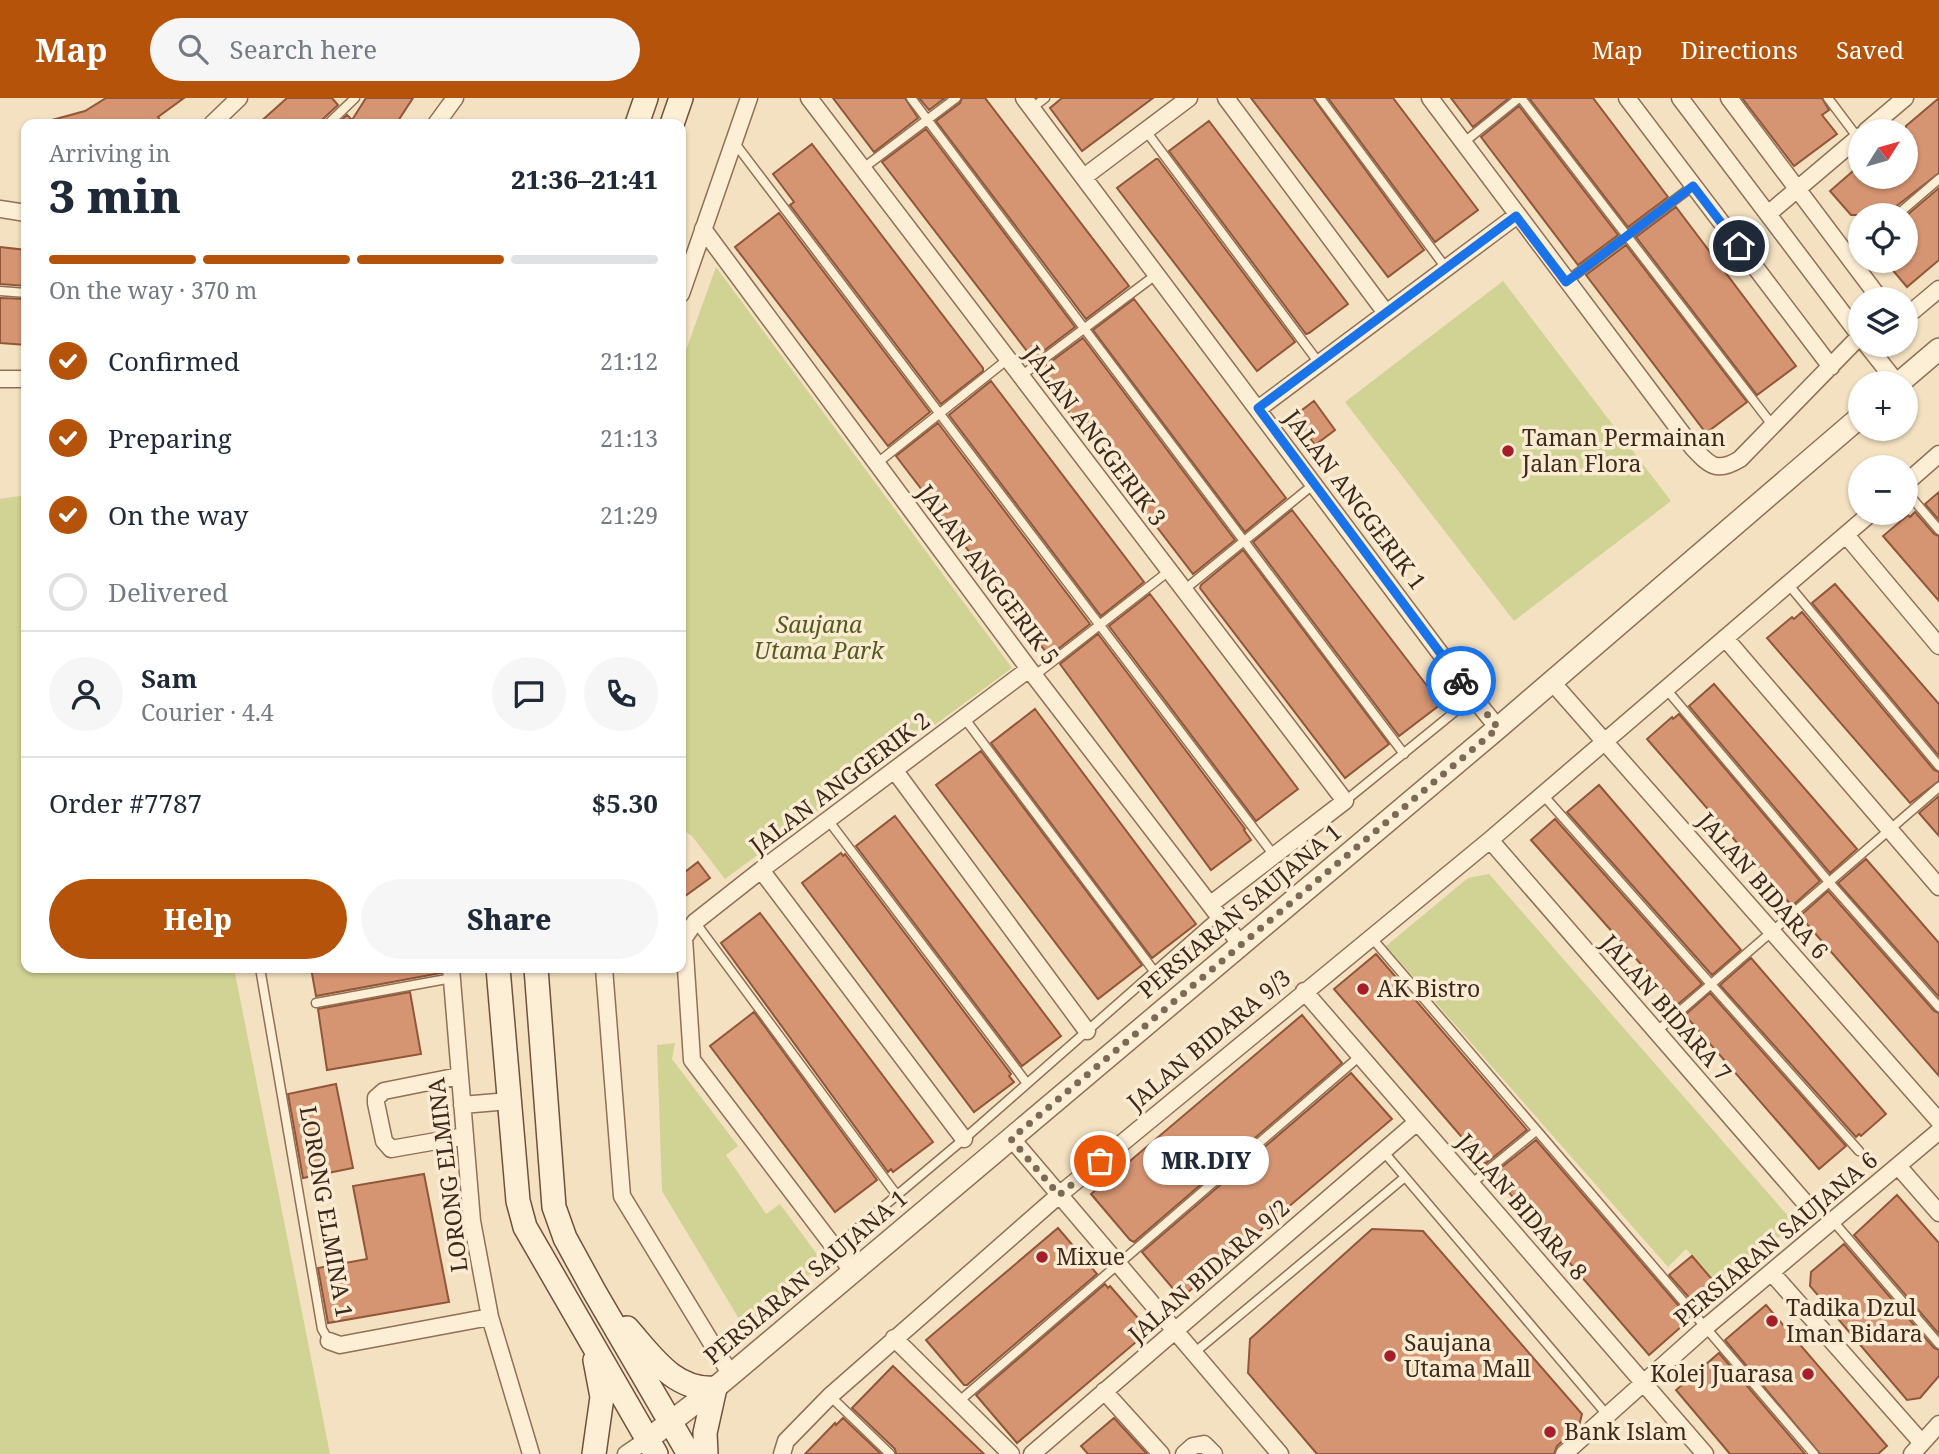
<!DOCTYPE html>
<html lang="en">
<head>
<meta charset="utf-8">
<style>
	body { margin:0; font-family:"Noto Serif",serif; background:#f6f6f7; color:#1f2937; height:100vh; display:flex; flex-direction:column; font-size:26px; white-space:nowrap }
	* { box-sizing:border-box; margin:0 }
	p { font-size:23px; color:#747a83 }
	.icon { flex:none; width:38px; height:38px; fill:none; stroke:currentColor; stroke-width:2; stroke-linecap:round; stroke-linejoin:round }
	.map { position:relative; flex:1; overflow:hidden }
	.sheet { position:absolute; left:21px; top:21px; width:665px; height:854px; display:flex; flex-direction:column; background:#fff; border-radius:14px; box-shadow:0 2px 5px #0004 }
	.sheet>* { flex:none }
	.needle { width:46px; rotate:53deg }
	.buttons { position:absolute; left:1848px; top:21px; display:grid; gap:14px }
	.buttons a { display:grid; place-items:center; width:70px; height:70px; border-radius:50%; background:#fff; box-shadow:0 2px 5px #0004; font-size:35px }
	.pin { position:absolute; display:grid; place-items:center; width:60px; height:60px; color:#fff; margin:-30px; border:4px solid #fff; border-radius:50%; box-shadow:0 2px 7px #0007 }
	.courier { position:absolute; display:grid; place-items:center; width:70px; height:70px; margin:-35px; border:5px solid #1a73e8; border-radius:50%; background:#fff; color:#222; box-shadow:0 2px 9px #0007 }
	.bubble { position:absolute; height:49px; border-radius:24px; background:#fff; box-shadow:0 2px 5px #0004; font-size:23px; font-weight:800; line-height:49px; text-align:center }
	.headline em { font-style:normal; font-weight:800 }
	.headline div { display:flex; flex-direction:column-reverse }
	.headline { display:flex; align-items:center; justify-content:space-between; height:119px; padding:0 28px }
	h1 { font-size:46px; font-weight:800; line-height:52px }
	.bar { display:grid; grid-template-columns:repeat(4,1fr); gap:10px 7px; align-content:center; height:84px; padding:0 28px }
	.bar i { height:9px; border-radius:5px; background:#e0e1e3 }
	.bar .selected { background:#b45309 }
	.bar p { grid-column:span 4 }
	.line { display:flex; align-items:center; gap:18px; padding:0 28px; border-top:2px solid #e0e1e3 }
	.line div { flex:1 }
	.round { display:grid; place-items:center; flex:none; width:74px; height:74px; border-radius:37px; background:#f6f6f7 }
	ol { padding:0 28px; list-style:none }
	li { display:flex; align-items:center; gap:21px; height:77px }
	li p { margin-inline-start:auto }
	li .icon { padding:7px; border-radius:50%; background:#b45309; color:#fff; stroke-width:4 }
	li:last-child { color:#747a83 }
	li i { width:38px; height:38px; border:4px solid #e0e1e3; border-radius:50% }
	.button { display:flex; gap:14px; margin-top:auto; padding:14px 28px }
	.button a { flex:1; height:80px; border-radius:42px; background:#b45309; color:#fff; font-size:28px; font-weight:800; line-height:80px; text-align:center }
	.button a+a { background:#f6f6f7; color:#1f2937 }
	header { display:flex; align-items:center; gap:42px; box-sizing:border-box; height:98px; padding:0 35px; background:#b45309; color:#fff }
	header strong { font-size:33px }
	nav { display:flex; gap:38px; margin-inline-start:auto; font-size:24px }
	.search { width:490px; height:63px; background:#f6f6f7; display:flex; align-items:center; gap:18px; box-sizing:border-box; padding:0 24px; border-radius:38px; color:#747a83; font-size:26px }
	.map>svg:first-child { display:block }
	.green { fill:#d0d393 }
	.building { fill:#d69572; stroke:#925638; stroke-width:2 }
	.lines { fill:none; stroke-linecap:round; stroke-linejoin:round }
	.service-casing { stroke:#907056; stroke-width:11 }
	.minor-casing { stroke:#907056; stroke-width:19 }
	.tertiary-casing { stroke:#907056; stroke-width:24 }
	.secondary-casing { stroke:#715139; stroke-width:26 }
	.service { stroke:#fdeed6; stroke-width:8 }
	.minor { stroke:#fdeed6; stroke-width:16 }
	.tertiary { stroke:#fdeed6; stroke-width:21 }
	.secondary { stroke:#fdeed6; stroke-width:23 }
	.done { stroke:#7d6a56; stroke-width:7; stroke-dasharray:0 12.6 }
	.route { stroke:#1a73e8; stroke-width:9 }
	.poi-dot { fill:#a61e29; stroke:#faebd2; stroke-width:2.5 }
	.labels { text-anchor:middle; stroke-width:7; stroke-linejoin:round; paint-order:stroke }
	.street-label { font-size:23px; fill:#3d2a1c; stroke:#faebd2 }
	.poi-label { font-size:23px; fill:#3d2a1c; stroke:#faebd2; text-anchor:start }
	.park-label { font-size:23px; font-style:italic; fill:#525c20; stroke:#faebd2 }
</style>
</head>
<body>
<header>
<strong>Map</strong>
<div class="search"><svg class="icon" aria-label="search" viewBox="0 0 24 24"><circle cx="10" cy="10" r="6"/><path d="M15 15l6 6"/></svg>Search here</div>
<nav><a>Map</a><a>Directions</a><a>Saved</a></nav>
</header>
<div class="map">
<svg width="1939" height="1356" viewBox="0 0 1939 1356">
	<rect width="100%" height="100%" fill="#f3e1c1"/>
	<path class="green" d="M716,169L1012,570L725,781L692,738L681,731V266Z
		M1503,183L1671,403L1514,523L1345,304Z
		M26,397V870H234L330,1356H0V401Z
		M1489,776L1795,1126L1720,1188L1686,1151L1668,1169L1386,848L1468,780Z
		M675,945L672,961L738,1048L726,1057L766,1116L780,1106L816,1155L818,1170L744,1229L662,1093L657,947Z"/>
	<path class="building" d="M106,0H184L158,19L163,26H53L52,22L85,13Z
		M287,0H332L338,7L323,21L322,26H258Z
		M366,0H413L396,26H337L347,17L352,22Z
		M833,0H905L918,20L874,54Z
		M919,0H945L929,12Z
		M962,0H985L1129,188L1086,221L936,23L960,5Z
		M1062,0H1153L1082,53L1050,10Z
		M1251,0H1313L1424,152L1388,179Z
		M1328,0H1393L1478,112L1435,144Z
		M1451,0H1509L1473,29Z
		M1529,0H1593L1668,99L1628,129Z
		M1742,0H1822L1829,12L1822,17L1837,36L1794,68Z
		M1939,0V75L1885,117H1851L1830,93L1860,67V79H1906V28Z
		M1519,8L1618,137L1578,167L1481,39Z
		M1209,23L1348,206L1309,235L1306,236L1169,53Z
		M926,31L1075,229L1033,261L882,64Z
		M812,46L983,270V273L941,306L790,107L794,104L773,76Z
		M1156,61H1158L1295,244L1257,273L1117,90Z
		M1939,90V162L1907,189L1885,163H1906V118Z
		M1676,109L1796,268L1757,297L1636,139Z
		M779,115L930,314L888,348L735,149Z
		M1626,147L1747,304L1706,335L1586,177Z
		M0,149L26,152V188L0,186Z
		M0,200L26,201V247L0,245Z
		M1134,201L1286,400L1245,434L1093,232Z
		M1083,240L1235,442L1193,476L1041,278L1044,275L1041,271Z
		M991,283L1144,484L1101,518L949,317Z
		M1314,303L1335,332L1315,347L1294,318Z
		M938,325L1090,526L1049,558L896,358Z
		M1939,394V422L1925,406Z
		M1292,412L1441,606L1399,638L1253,444Z
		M1915,414L1934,436L1939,438V503L1883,438L1908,417L1910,419Z
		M1243,452L1389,646L1345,680L1200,490L1201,487Z
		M1835,486L1939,606V658L1812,505Z
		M1150,496L1298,691L1256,723L1109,528Z
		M1802,514L1934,672L1939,674V683L1910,705L1767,540L1792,519L1794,521Z
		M1098,536L1245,731L1244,732L1251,742L1211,772L1060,566Z
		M1714,586L1857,751L1830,775L1689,608Z
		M1035,611L1196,826L1152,860L991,645Z
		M1679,616L1820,783L1792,808L1647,641L1672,619L1673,621Z
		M981,653L1142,867L1098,901L936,687Z
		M1599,687L1741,852L1712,877L1567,714Z
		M1939,698V738L1919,715Z
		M895,718L1061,938L1022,968L856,748Z
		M1555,721L1702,886L1677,907L1531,742Z
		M841,755L843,758L845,756L1011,976L1009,978L1014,984L974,1014L802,785Z
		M1866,761L1939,845V899L1838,785Z
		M698,764L710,780L681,801V777Z
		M1828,793L1934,913L1939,915V978L1800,818Z
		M760,815L933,1044L893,1074L891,1071L888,1074L721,845Z
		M1376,856L1527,1032L1485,1066L1334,891Z
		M1751,860L1886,1016L1861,1038L1859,1036L1856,1039L1720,887Z
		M311,870H440L441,875L316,898Z
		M410,894L421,956L327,972L318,911Z
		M1710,895L1846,1048L1819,1071L1685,917Z
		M754,914L877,1082L835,1114L710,948Z
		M1302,917L1342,965L1134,1144L1130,1142L1091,1096Z
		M1351,975L1392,1021L1181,1200L1142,1154Z
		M336,986L353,1070L303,1080L288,996Z
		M1536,1042L1690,1221L1649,1257L1493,1076Z
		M424,1076L449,1204L328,1225L318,1170L367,1161L353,1088Z
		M1897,1097L1939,1145V1236L1854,1137Z
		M1058,1130L1097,1176L967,1287H964L926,1242Z
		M1372,1131L1423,1133L1582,1316L1579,1328L1557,1348L1554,1356H1317L1248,1275L1250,1241Z
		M1844,1146L1934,1250L1939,1252V1278L1920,1300L1907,1302L1810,1188L1811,1174Z
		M1692,1158L1716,1186L1694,1205L1669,1177Z
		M1105,1186L1108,1190L1110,1188L1149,1233L1017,1345L976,1297Z
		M1766,1207L1887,1348L1878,1356H1820L1725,1242Z
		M1719,1255L1805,1356H1730L1676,1292Z
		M893,1268L984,1356H896L895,1351L852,1310Z
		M843,1320L881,1356H805L835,1325L836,1327Z
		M1114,1320L1147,1356H1088L1081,1348Z"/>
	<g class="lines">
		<defs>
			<path id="service" d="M911,0L1404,656
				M1320,0L1446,170
				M1521,0L1773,328
				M1828,0L1858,40
				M1032,10L1045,0
				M328,26L355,0
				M1146,33L1319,265
				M734,44L1273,756
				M1463,45L1519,0
				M862,71L956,0
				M1897,117L1939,81
				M1848,159L1860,148
				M1567,183L1693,88
				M0,193L26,195
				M1021,278L1157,176
				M876,366L1008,261
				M1906,393L1939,432
				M1788,486L1939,668
				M1184,492L1314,386
				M1034,578L1169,473
				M1666,591L1829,784L1939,909
				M965,621L1154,873
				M1543,697L1859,1053
				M1345,703L1473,599
				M828,722L1026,984
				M695,824L896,1096
				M1371,839L1814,1356
				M260,870L322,1231L329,1243
				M316,905L452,880
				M1657,933L1939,689
				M1383,1053L1608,1318
				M1471,1086L1536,1033
				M1833,1123L1939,1246
				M834,1150L964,1041L1219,817
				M1194,1255L1405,1079
				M830,1298L890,1356
				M957,1305L1360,958"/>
			<path id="minor" d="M809,0L1345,703L1211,806
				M1024,0L1473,599L1498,630
				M1226,0L1386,215
				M1430,0L1693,350C1710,368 1717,375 1740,361L1860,238
				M1627,0L1831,269
				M1680,0L1860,238
				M1729,0L1880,201
				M212,26L239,0
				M436,26L455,0
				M1866,33L1905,0
				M1084,79L1189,0
				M0,111L26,115
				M1768,116L1860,38
				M703,131L1029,571L1241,847
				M681,196L749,0
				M1906,215L1914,212L1939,191
				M1867,247L1897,285
				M0,281H26
				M1258,311L1516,118
				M1906,385L1939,356
				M1846,437L1939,548
				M1725,540L1939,789
				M1552,584L1939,1023
				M895,673L1087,933
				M1490,742L1807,1107
				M761,772L964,1041
				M451,870L472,1123L490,1219L531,1356
				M604,870L622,1098L731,1277
				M1304,893L1705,1356
				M459,978L384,993L376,1000V1005L384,1043L391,1051L465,1038
				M462,1007L509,1003
				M1011,1040L1280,1356
				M1898,1068L1939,1115
				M853,1174L692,962L684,840L695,824L761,772L1029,571
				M1771,1174L1922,1345
				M894,1240L1011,1356
				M329,1243L340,1247L490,1219
				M1104,1293L1161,1356
				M626,1356L648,1341
				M782,1356L786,1343L830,1298L1059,1097L1490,742L1871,415
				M1032,1356L1417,1024
				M1184,1356L1193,1348L1204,1346L1214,1356
				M1564,1356L1706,1229L1939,1033
				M1912,1356L1939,1326"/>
			<path id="tertiary" d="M1899,285L1939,251
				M648,1341L715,1290L1498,630L1860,319"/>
			<path id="secondary" d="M637,26L646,0
				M672,26L681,0
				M498,870L518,1103L525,1129L656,1356
				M536,870L554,1109L565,1140L594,1193L689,1356
				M627,1230C652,1258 674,1293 715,1290L705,1335L706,1356
				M594,1356L602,1299L595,1262"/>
		</defs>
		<use href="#service" class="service-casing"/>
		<use href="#minor" class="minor-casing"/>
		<use href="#tertiary" class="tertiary-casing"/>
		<use href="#secondary" class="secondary-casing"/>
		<use href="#service" class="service"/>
		<use href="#minor" class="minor"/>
		<use href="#tertiary" class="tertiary"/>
		<use href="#secondary" class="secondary"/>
	</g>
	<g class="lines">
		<path class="done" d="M1100,1063L1059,1097L1011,1041L1498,630L1461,583"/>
		<path class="route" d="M1461,583L1258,310L1516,118L1566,184L1693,88L1739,148"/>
	</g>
	<g class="poi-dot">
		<circle cx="1508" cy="353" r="7"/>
		<circle cx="1363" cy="891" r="7"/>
		<circle cx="1042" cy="1159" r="7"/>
		<circle cx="1772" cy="1223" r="7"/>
		<circle cx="1390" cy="1258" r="7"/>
		<circle cx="1808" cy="1276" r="7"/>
		<circle cx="1550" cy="1334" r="7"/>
	</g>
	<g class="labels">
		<g class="street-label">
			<text transform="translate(1095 338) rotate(53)" y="8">JALAN ANGGERIK 3</text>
			<text transform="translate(1355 402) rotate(53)" y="8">JALAN ANGGERIK 1</text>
			<text transform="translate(988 477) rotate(53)" y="8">JALAN ANGGERIK 5</text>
			<text transform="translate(840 685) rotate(-37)" y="8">JALAN ANGGERIK 2</text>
			<text transform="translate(1763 788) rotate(49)" y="8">JALAN BIDARA 6</text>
			<text transform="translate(1240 813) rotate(-40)" y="8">PERSIARAN SAUJANA 1</text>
			<text transform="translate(1666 910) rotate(49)" y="8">JALAN BIDARA 7</text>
			<text transform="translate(1209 942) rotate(-40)" y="8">JALAN BIDARA 9/3</text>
			<text transform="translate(448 1077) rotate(-97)" y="8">LORONG ELMINA</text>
			<text transform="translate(1522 1109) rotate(49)" y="8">JALAN BIDARA 8</text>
			<text transform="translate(326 1114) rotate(80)" y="8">LORONG ELMINA 1</text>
			<text transform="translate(1776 1141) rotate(-40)" y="8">PERSIARAN SAUJANA 6</text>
			<text transform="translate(1209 1173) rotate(-41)" y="8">JALAN BIDARA 9/2</text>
			<text transform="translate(806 1179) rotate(-40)" y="8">PERSIARAN SAUJANA 1</text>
		</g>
		<g class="poi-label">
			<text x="1522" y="348">Taman Permainan<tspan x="1522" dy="26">Jalan Flora</tspan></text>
			<text x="1377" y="899">AK Bistro</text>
			<text x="1056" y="1167">Mixue</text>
			<text x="1786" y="1218">Tadika Dzul<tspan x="1786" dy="26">Iman Bidara</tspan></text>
			<text x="1404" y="1253">Saujana<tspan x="1404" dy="26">Utama Mall</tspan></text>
			<text x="1794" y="1284" text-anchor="end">Kolej Juarasa</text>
			<text x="1564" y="1342">Bank Islam</text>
		</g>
		<g class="park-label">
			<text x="819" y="535">Saujana<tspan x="819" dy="26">Utama Park</tspan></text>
		</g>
	</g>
</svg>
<div class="buttons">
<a><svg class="needle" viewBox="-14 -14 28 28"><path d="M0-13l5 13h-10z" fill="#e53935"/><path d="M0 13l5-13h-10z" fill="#747a83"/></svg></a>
<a><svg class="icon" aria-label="locate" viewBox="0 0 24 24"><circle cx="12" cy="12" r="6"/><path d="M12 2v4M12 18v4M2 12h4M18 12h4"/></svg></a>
<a><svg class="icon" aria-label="layers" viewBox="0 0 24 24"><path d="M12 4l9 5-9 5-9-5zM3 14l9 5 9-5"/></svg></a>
<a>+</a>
<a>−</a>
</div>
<div class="pin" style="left:1100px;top:1063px;background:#ea580c"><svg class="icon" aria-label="bag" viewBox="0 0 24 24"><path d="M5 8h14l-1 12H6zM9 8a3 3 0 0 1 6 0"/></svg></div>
<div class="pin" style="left:1739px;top:148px;background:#1f2937"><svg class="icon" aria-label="home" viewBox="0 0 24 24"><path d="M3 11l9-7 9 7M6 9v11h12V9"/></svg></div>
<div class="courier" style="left:1461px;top:583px"><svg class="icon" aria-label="bike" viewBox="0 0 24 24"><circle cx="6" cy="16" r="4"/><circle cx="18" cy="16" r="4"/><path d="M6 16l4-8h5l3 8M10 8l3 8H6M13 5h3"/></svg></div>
<div class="bubble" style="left:1143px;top:1038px;width:126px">MR.DIY</div>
<section class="sheet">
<div class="headline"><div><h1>3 min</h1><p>Arriving in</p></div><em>21:36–21:41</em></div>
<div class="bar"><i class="selected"></i><i class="selected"></i><i class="selected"></i><i></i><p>On the way · 370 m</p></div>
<ol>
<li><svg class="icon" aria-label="check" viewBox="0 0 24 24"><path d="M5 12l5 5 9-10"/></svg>Confirmed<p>21:12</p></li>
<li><svg class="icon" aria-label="check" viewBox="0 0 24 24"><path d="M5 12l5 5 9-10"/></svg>Preparing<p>21:13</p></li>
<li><svg class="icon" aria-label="check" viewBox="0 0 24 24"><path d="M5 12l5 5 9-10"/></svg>On the way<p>21:29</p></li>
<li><i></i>Delivered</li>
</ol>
<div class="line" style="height:126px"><a class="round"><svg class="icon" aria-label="person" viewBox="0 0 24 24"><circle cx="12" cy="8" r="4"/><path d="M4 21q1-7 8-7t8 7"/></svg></a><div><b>Sam</b><p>Courier · 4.4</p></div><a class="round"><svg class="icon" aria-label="chat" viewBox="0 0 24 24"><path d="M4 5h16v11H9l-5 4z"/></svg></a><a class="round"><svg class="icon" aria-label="phone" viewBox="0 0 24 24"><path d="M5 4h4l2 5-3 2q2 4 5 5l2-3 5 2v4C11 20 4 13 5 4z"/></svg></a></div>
<div class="line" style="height:91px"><div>Order #7787</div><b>$5.30</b></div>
<div class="button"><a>Help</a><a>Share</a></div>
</section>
</div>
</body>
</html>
